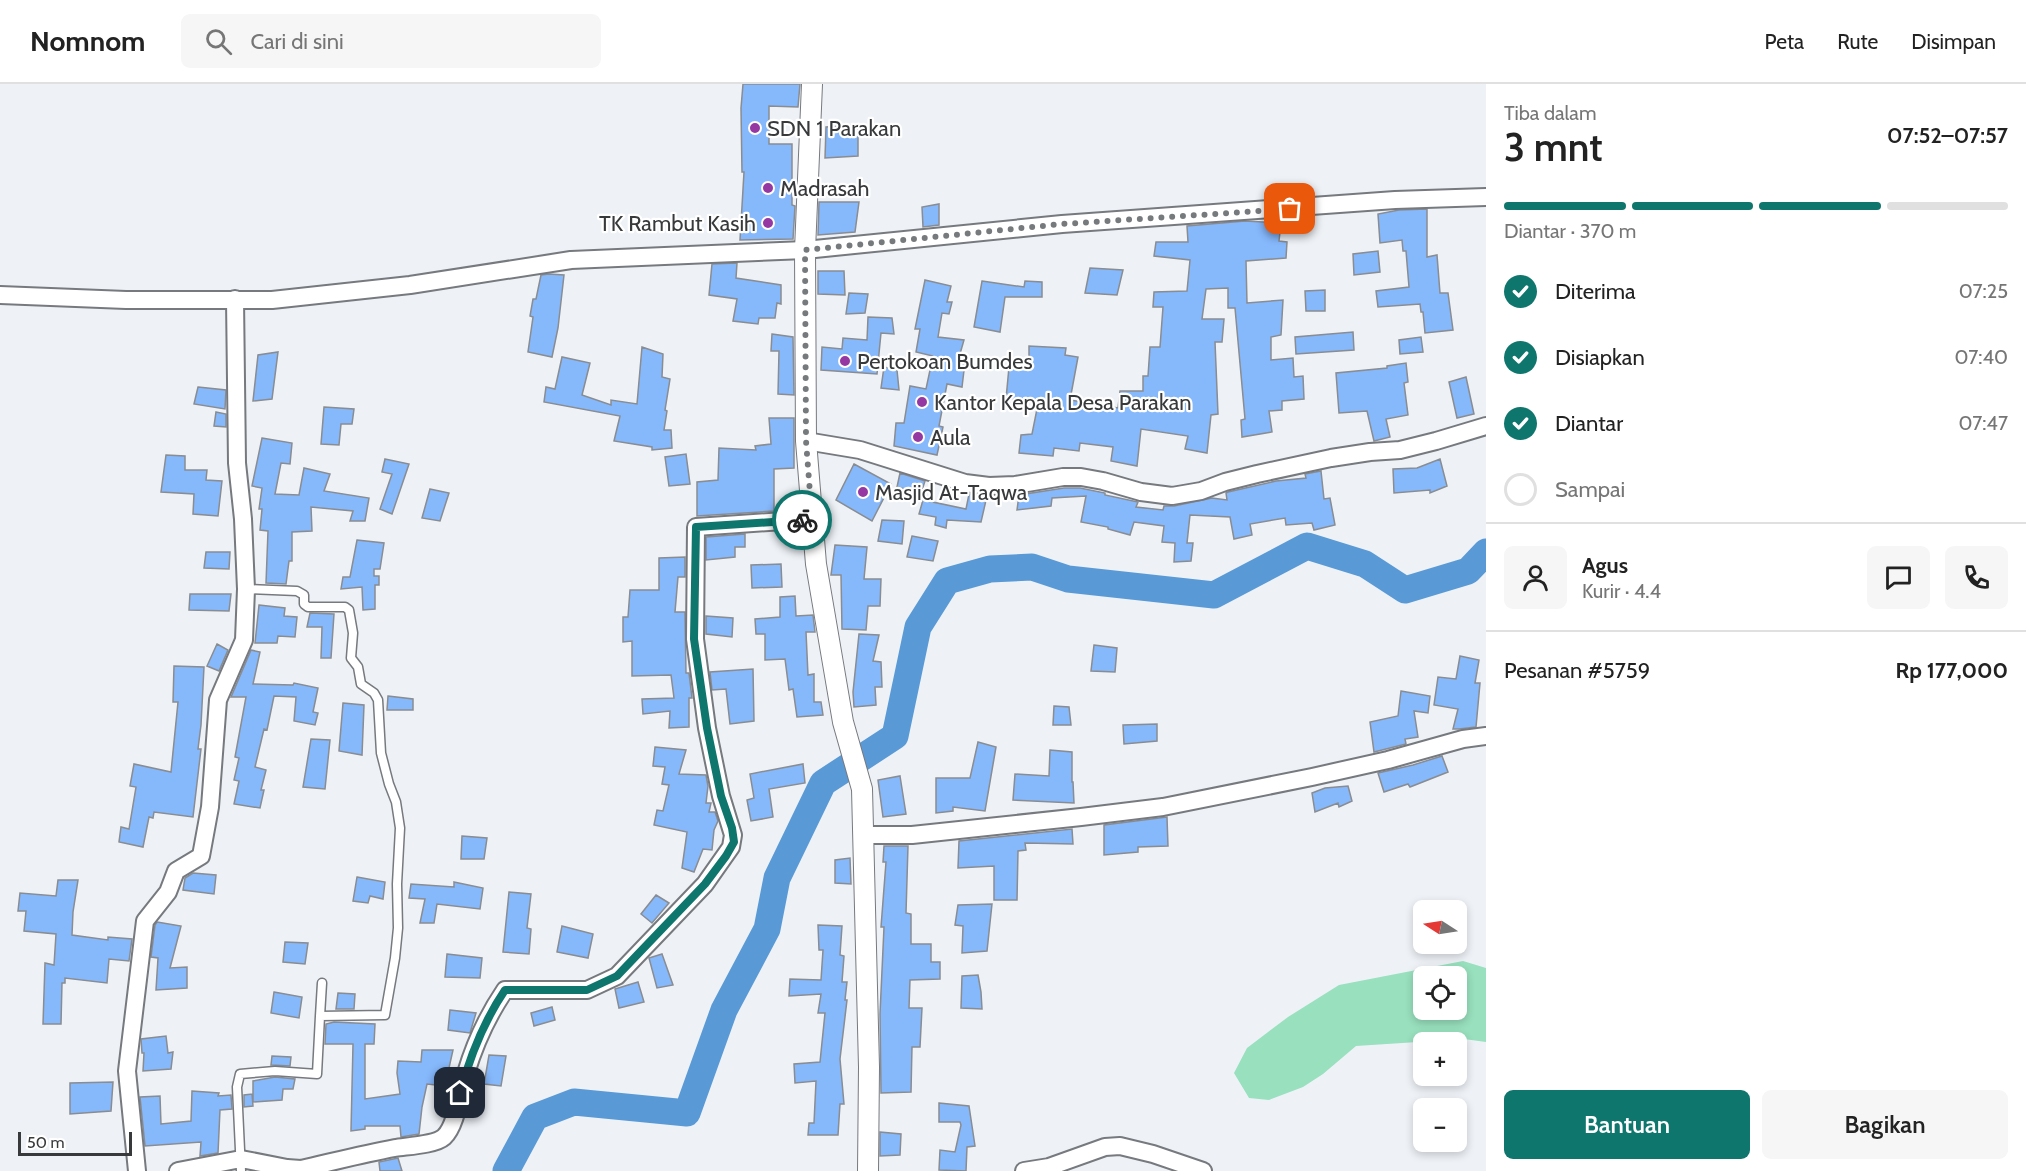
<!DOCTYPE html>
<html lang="id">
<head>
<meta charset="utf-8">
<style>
	body { margin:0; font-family:Cabin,sans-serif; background:#f6f6f6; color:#222; height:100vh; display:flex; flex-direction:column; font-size:22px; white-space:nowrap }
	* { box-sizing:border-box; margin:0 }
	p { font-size:20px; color:#767676 }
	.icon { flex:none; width:33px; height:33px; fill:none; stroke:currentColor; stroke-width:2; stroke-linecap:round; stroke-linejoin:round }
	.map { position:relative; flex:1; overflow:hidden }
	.sheet { display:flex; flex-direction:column; background:#fff; width:540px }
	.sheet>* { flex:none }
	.needle { width:39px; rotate:282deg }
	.controls { position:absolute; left:1413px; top:816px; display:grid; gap:12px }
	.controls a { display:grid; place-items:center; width:54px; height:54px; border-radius:9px; background:#fff; box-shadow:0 3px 9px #0003; font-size:30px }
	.scale { position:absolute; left:18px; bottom:15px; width:114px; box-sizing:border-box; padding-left:6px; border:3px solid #37393b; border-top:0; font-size:16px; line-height:21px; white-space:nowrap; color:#37393b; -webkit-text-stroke:4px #fff; paint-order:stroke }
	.pin { position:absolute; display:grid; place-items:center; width:51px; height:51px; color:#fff; margin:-26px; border-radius:12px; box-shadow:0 3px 9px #0006 }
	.courier { position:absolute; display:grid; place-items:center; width:60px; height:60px; margin:-30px; border:4px solid #0f766e; border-radius:50%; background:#fff; color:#222; box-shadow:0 2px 8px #0007 }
	.head em { font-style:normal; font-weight:600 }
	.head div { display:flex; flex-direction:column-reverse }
	.head { display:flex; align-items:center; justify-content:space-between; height:102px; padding:0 18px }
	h1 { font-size:39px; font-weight:600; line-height:45px }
	.bar { display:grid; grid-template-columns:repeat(4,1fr); gap:9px 6px; align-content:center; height:72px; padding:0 18px }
	.bar i { height:8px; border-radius:4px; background:#e0e0e0 }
	.bar .active { background:#0f766e }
	.bar p { grid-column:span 4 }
	.line { display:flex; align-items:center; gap:15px; padding:0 18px; border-top:2px solid #e0e0e0 }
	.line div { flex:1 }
	.round { display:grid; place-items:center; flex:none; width:63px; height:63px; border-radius:9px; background:#f6f6f6 }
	ol { padding:0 18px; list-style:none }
	li { display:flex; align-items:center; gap:18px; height:66px }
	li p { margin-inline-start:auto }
	li .icon { padding:6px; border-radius:50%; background:#0f766e; color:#fff; stroke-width:4 }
	li:last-child { color:#767676 }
	li i { width:33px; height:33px; border:3px solid #e0e0e0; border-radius:50% }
	.primary-button { display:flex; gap:12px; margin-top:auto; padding:12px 18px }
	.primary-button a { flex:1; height:69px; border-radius:9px; background:#0f766e; color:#fff; font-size:24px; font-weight:600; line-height:69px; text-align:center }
	.primary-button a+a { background:#f6f6f6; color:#222 }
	header { display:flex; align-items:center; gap:36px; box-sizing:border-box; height:84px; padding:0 30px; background:#fff; border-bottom:2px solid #e0e0e0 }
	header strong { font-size:28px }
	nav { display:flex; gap:33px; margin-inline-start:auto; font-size:21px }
	.search { width:420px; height:54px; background:#f6f6f6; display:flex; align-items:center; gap:15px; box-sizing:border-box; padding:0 21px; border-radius:9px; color:#767676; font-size:22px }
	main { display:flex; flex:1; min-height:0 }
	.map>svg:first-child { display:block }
	.green { fill:#98e0be; fill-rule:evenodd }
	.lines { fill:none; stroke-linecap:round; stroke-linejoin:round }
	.river { stroke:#599ad6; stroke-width:27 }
	.building { fill:#86b8fc; stroke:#898c91; stroke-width:1.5 }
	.service-casing { stroke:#76797e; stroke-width:11 }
	.minor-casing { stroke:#76797e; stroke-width:20 }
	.tertiary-casing { stroke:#76797e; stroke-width:22 }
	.service { stroke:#fff; stroke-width:8 }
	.minor { stroke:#fff; stroke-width:16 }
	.tertiary { stroke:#fff; stroke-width:20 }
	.done { stroke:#777a7d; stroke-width:6; stroke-dasharray:0 10.8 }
	.route { stroke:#0f766e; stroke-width:8 }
	.poi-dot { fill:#9538a2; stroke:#fff; stroke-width:2 }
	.labels { text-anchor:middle; stroke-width:4.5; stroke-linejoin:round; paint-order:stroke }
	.poi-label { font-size:22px; fill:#37393b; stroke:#fff; text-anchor:start }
</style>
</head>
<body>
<header>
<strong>Nomnom</strong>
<div class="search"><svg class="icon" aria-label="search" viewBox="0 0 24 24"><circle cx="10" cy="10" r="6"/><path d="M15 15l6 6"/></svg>Cari di sini</div>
<nav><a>Peta</a><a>Rute</a><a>Disimpan</a></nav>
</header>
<main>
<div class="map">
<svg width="1486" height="1087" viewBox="0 0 1486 1087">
	<rect width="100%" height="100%" fill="#eef2f7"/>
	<path class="green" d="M1463,877L1486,884V958L1464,955L1356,962L1323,990L1303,1003L1269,1016L1249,1014L1234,989L1247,964L1288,933L1339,901ZM1424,892H1456V926H1424Z"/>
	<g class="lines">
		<path class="river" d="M506,1087L535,1033L574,1018L687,1029L724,926L767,845L777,794L823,699L895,652L918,543L947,497L990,485L1032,483L1068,495L1214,511L1307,462L1365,480L1405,506L1468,487L1486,468"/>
	</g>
	<path class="building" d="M743,0H800L798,23L769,22V60H792V121L795,122L793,155L740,156L744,88H742L741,24Z
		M858,41V72L825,74L826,43Z
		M819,118H859L855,148L818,151Z
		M939,120V141L923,143L922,123Z
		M1427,125V173L1437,171L1440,209H1448L1453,246L1425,249L1423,228H1421L1420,220L1378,223L1376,207L1409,203L1406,167H1403L1402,156L1380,159L1378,130L1399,126Z
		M1245,137L1281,139L1279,157L1287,158L1286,174L1246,177L1247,219L1283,216L1281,251L1271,253V276L1293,274L1294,293L1303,292L1304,315L1282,317V326L1269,327L1272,348L1242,353L1241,336L1245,335L1235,224H1228V204L1206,205L1202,235H1224L1222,258H1215L1218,330L1211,331L1207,369L1185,365L1188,352L1141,345L1137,382L1111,377L1113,363L1080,359L1079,367L1054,364L1053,372L1019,369L1021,351L1032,350L1039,315H1006L1009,283L1029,285V262L1066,264L1065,271L1078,273L1070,316L1118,324L1120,307H1143V292H1148L1150,263H1160L1163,223H1153L1154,208L1187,207L1190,176L1154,172L1156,158H1188L1187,142Z
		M1378,167L1380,188L1354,191L1353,170Z
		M737,179L736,194L781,201V220L777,219L775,234H759L758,240L733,237L737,215L709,211L712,180Z
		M1090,184L1123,186L1117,211L1085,209Z
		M818,187H844L845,211L818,210Z
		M549,190L564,191L558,244L552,273L528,268L533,233L530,232L533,215H536L541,191Z
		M925,196L951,202L947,218H952L949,230L942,229L938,253L964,256L958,277L965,278L962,303L947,300L939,342L943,343L937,371L894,362L896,339H904L910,302L926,305L933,272L916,268L920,245H915Z
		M982,197L1024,203L1025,197L1042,198V213H1005L1000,248L974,243Z
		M1325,206V227H1306L1305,207Z
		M849,209L868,210L865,229L846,230Z
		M868,233L892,234L894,250L881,249L877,290L821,286L822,263L842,265L843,254L867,256Z
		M1353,248L1354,266L1296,270L1295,253Z
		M772,250L793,253L794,311L778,310L779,267H771Z
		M1421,253L1423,268L1400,270L1399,256Z
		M642,263L663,270L662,293L670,295L665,326L667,327L664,346H671L672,364L652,366V363L614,357L620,332L544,318L546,303L555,305L562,273L590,279L582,311L611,321V316L637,320Z
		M278,268L272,315L253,317L258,271Z
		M1406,279L1408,298L1404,299L1408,331L1386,335L1390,353L1374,357L1367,327L1339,329L1336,289L1387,284V282Z
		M884,283L897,286L899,306L881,304Z
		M1466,293L1474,330L1457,334L1449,298Z
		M198,303L226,306L225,325L194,320Z
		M324,323L354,325L352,340H341L339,361L321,360Z
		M216,328L226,330V343L214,342Z
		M769,334H794V384L774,385V427L697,432V398L718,396L719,364L756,366L755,362L771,360Z
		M262,354L292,359L290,380L281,379L275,410L299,411L304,384L330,390L324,407L369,414L365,437H350L353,427L311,423L312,447L292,448V477H289L286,500L266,499L268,447L260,446L262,425H259L262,404L252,402Z
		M686,370L690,400L669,402L665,373Z
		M166,371L185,372V386H207L206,396L222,397L218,432L193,430L194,410L161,408Z
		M385,375L409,380L392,430L380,425L392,390L382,388Z
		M1440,375L1447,402L1430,409V406L1394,409L1393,385L1417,384Z
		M854,380L891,400L872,437L836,416Z
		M1321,387L1324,415L1330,414L1335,441L1314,446L1312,439L1286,441L1285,434L1250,440L1252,451L1234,455L1230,433L1190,431L1187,459H1193L1191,477L1174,478L1175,459L1162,458L1164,442L1134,438L1130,451L1108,445V443L1081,438L1086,412L1052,414L1051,422L1017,426L1019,411L1064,404H1080L1105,409V411L1138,418L1136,423L1163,426L1164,422H1174L1212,414L1227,416L1226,409L1228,408L1276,397L1306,394L1305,390Z
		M900,389L925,397L921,409L897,403Z
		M430,405L449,409L440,437L422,434Z
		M969,410L987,412L981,438L947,436L946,444L935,441L936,433L919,430L923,416L966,425Z
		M882,436L904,437L902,460L878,457Z
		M745,450V463H735V473L706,476V453Z
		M912,452L938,457L933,477L907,473Z
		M357,456L384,459L380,485H374V492H379V501H375V525L363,526L362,503L341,505L343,493H350Z
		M835,461L867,463L864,495H881L880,522H868L866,546L842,545L841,491H831Z
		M206,468H230L229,485L204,484Z
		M685,473V493H678L675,528H685L686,589H689L692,614H689V643L669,644L670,627L643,630L642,615L674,614L671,591L632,592V557L623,558V533H628L630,506H659V474Z
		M781,480L782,503L752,504L751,481Z
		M190,510H231L229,527L189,526Z
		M795,512L796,532L813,531L815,548H806L808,591L814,590V618H821L823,631L797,633L793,605L789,606L785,575L765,576V550H756L755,535L780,533V513Z
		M259,521L285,524L284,532L297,533L295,553L278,552L277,559H255Z
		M310,529L334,530L331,574H321L322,543H307Z
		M706,532L733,534L732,553L706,550Z
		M859,550L879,551L873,577L881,578L882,603H875L876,621L854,623L853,608Z
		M217,560L228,566L219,587L207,582Z
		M1094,561L1117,564L1115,588L1091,587Z
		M251,566L260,568L253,600L293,601L294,599L318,604L313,628L318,629L315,641L294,637L296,613L274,612L267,646L264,645L255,683L266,686L261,706H264L260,724L234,720L239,697L234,696L239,674L235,673L246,613H231Z
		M1460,572L1479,576L1475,599H1480L1476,643L1459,645H1453L1458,625L1434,621L1438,593L1456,595Z
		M174,582L204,583L201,641L198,665H201L193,733L154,728L153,734L149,733L143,763L119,758L121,743L129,745L136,703L130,702L134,680L171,688L178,618H173Z
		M753,585L754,637L730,640L726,605L712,606L710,588Z
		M1401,607L1430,612L1428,629L1414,627L1418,653L1405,655L1406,660L1374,668L1370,638L1398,632Z
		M388,612L413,615V626H387Z
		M343,619L364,621L362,671L339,667Z
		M1054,622L1069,623L1071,641H1053Z
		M1157,640V657L1124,660L1123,641Z
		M311,655L330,656L325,705L303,703Z
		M978,658L996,663L985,727L953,723V727L936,729V694H970Z
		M655,663L686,666L679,690L706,691L708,702L706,719H711L709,728H715L718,737L714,746L712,766L703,765L694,788L682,784L687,748L654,741L657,726L663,727L669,701L662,700L665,683L653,682Z
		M1050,666L1072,668V698H1073L1074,719L1013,716L1015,690L1049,692Z
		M1442,672L1448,688L1410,703L1408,700L1384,708L1378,689L1413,681Z
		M803,680L805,699L769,705L773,733L751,737L747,716L754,714L750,690Z
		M900,692L906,730L883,733L878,696Z
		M1348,702L1352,717L1339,723L1338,719L1315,728L1312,709L1325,704Z
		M1167,733L1168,762L1138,763V768L1104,771V741Z
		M1072,745L1073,760L1025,759L1026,766L1018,767L1017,816H994V782L958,784L959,757Z
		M462,752L487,754L484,775H461Z
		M884,762H908L906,829L911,830V860H931V878H940V895L910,896L909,924H922L920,963H912L911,1008L881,1009L880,930L884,843H881L886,778H883Z
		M850,774L851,800L835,799V776Z
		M193,789L216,791L214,810L183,806L185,794Z
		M357,793L385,798L383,815L370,812L368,819L353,817Z
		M58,796H78L73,828L72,851L108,856V853L132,855L129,877L109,875L107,899L65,894V899H62L61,940H43L45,879L54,881L56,850L24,847L26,827H18L20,809L56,812Z
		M454,798L483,804L480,825L437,820L434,839H420L425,815L409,814L411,800L454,803Z
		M509,808L531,810L527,844L531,845L529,870L503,868Z
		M656,811L669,819L652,839L641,830Z
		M992,820L987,867L962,869L963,842L955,841L958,821Z
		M157,838L181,842L170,884L187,883V904L156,906L158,874L151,873L155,841Z
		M818,841L842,842L840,871L844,872L842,898H847L845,916H847L840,975L844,1020H840L838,1051H808L809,1039H814L816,997L795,999L794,980L820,978L825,929H818L821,910L789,912L790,895L821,896L823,866H819Z
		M562,842L593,850L588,874L557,868Z
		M285,858L308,859L305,880L283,878Z
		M447,870L482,874L480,894L445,893Z
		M662,870L673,901L657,904L649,874Z
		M978,891L981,908L982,925L961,924L962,892Z
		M638,898L644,918L619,924L615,905Z
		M274,908L302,913L299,934L271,929Z
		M338,909L355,910L354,925H336Z
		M552,923L555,936L534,942L531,929Z
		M450,926L476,929L470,949L448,946Z
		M334,938L375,940L374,960H365V1015L400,1010L397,989L398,977L421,978L422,966H453L449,984H445L444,1002L427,1000L422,1023L419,1050L401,1053L400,1042H365V1045L351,1047L353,960H325L326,940Z
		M166,952L168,969L173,968L171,985L143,987L144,969H142L141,955Z
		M489,971L506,972L501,1002L484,1000Z
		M272,972L291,973L290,982L271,981Z
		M275,993L295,995L293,1005H283L282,1016L253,1018V997Z
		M113,998L111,1027L70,1030V999Z
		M192,1007L219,1009L218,1012L231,1011L232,1025L220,1026L218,1069L200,1072L201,1058L145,1062L140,1013L160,1012L161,1040L191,1037Z
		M252,1010L253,1022L244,1023V1011Z
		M939,1019L969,1022L975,1062L967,1063L966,1087L939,1086L940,1066L955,1068L961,1041L960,1038H939Z
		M880,1048L901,1050L900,1071L880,1072Z
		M398,1074L402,1087H380L379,1078Z"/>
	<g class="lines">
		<defs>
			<path id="service" d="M320,932L322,899
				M241,1087L237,1003L240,990L275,987L317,990L320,932L385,931L395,874L398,844L397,800L400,744L396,718L389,700L381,669L378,616L374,609L361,600L358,583L351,574L353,549L349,526L345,523H308L304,520V511L297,507L246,505"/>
			<path id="minor" d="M0,211L126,216H272L410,201L571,176L805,166L1062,140L1395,116L1486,113
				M806,357L860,366L965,399L989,402L1015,401L1063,393H1081L1103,397L1141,408L1172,412L1201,407L1225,398L1257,390L1331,374L1370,368L1400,366L1436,357L1486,342
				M863,751H912L1081,733L1163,723L1312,693L1388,676L1463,655L1486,652
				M137,1087L127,987L145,837L168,808L176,787L201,772L210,723L218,616L244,556L246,505L243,435L237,379L235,215
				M178,1087L241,1075L287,1084L301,1085C332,1078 363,1070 395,1064C407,1062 435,1061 444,1053C457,1041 460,1006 466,989C475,959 488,931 505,906H587L617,892L705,800L731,763L733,751L721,712L707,644L695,555L696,443L812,435
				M1024,1087L1049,1083L1105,1063L1120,1062L1153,1070L1203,1087"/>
			<path id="tertiary" d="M812,0L805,166L806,357L816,480L843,638L862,705L869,983L868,1087"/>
		</defs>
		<use href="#service" class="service-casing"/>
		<use href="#minor" class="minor-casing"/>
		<use href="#tertiary" class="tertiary-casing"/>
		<use href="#service" class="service"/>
		<use href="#minor" class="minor"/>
		<use href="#tertiary" class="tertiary"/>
	</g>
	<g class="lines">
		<path class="done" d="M802,436L812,435L806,357L805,166L1062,140L1290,125"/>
		<path class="route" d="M460,1009C470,972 484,937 505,906H587L617,892L705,800L726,772L734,758L732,744L721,712L707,644L694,555L696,443L802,436"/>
	</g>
	<g class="poi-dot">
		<circle cx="755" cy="44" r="6"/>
		<circle cx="768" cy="104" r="6"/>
		<circle cx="768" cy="139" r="6"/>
		<circle cx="845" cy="277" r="6"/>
		<circle cx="922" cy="318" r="6"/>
		<circle cx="918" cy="353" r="6"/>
		<circle cx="863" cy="408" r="6"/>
	</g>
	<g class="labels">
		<g class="poi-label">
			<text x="767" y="52">SDN 1 Parakan</text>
			<text x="780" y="112">Madrasah</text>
			<text x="756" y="147" text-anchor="end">TK Rambut Kasih</text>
			<text x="857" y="285">Pertokoan Bumdes</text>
			<text x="934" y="326">Kantor Kepala Desa Parakan</text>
			<text x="930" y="361">Aula</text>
			<text x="875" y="416">Masjid At-Taqwa</text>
		</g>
	</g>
</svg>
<div class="controls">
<a><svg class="needle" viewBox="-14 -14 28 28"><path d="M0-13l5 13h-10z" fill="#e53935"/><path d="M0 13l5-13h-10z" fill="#767676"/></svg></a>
<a><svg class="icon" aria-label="locate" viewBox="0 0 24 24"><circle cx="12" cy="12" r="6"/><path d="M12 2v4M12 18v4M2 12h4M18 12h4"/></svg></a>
<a>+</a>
<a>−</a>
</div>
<div class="scale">50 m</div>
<div class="pin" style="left:1290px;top:125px;background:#ea580c"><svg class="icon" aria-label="bag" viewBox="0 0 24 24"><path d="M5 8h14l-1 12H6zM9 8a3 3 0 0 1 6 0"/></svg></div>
<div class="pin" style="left:460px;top:1009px;background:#1f2937"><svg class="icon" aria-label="home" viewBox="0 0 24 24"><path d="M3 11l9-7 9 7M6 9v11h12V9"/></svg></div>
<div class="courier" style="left:802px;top:436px"><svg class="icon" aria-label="bike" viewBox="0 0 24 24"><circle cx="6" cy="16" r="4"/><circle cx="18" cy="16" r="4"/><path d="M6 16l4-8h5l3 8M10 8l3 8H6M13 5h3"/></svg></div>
</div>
<section class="sheet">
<div class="head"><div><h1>3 mnt</h1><p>Tiba dalam</p></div><em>07:52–07:57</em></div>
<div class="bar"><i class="active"></i><i class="active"></i><i class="active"></i><i></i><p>Diantar · 370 m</p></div>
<ol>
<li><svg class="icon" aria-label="check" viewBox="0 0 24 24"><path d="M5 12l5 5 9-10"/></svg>Diterima<p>07:25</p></li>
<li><svg class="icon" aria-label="check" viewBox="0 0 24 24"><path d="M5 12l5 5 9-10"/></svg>Disiapkan<p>07:40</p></li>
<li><svg class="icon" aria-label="check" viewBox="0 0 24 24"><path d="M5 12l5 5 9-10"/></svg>Diantar<p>07:47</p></li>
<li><i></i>Sampai</li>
</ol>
<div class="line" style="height:108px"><a class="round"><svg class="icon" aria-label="person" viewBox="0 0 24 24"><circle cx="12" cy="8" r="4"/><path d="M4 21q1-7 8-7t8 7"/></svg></a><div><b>Agus</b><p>Kurir · 4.4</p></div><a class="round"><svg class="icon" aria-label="chat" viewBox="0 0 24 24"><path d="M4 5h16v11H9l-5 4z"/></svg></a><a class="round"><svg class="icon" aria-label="phone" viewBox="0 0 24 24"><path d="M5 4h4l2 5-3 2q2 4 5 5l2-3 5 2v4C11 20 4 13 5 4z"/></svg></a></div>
<div class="line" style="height:78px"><div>Pesanan #5759</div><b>Rp 177,000</b></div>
<div class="primary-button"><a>Bantuan</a><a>Bagikan</a></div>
</section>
</main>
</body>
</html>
